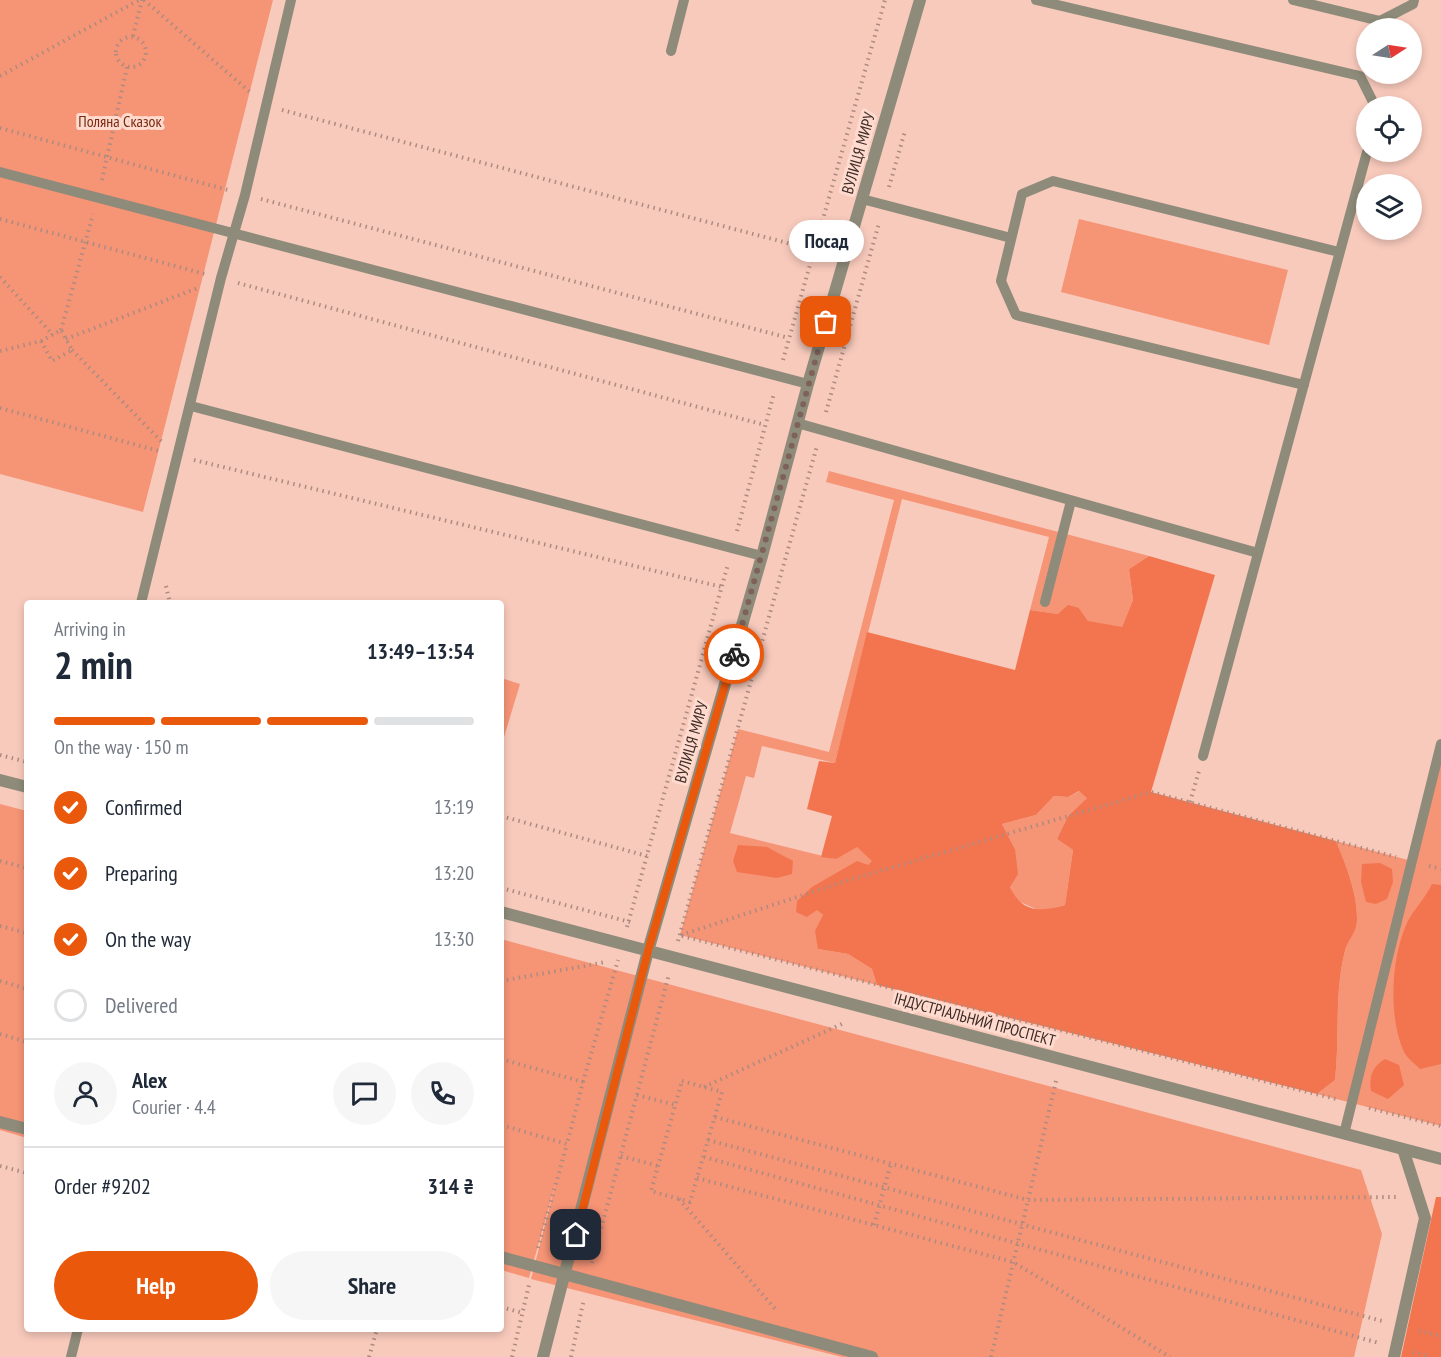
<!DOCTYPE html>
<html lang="en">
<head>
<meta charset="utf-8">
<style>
	body { margin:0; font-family:"PT Sans Narrow",sans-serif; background:#f6f6f7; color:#1f2937; height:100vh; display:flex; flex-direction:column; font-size:22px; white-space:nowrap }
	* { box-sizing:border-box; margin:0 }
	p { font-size:20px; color:#747a83 }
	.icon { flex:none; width:33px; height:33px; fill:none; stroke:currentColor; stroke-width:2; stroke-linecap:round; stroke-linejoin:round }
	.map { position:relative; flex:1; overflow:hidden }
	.sheet { position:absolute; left:24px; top:600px; width:480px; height:732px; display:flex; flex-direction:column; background:#fff; border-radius:6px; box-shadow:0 3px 9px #0003 }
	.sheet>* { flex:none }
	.needle { width:39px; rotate:78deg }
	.tools { position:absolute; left:1356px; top:18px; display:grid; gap:12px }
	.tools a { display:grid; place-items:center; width:66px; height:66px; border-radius:50%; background:#fff; box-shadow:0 3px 9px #0003; font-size:30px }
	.pin { position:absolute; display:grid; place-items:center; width:51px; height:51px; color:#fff; margin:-26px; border-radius:12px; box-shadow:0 3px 9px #0006 }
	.courier { position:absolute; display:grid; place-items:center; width:60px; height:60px; margin:-30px; border:4px solid #ea580c; border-radius:50%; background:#fff; color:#222; box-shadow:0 2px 8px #0007 }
	.bubble { position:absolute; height:42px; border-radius:21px; background:#fff; box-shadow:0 3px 9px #0003; font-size:20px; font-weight:700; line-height:42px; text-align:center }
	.overview em { font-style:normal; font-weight:700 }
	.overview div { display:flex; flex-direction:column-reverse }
	.overview { display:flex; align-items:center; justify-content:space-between; height:102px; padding:0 30px }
	h1 { font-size:39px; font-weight:700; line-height:45px }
	.bar { display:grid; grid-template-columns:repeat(4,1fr); gap:9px 6px; align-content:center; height:72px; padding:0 30px }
	.bar i { height:8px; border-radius:4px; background:#e0e1e3 }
	.bar .current { background:#ea580c }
	.bar p { grid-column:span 4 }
	.line { display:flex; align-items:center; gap:15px; padding:0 30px; border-top:2px solid #e0e1e3 }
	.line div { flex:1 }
	.round { display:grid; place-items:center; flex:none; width:63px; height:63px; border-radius:32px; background:#f6f6f7 }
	ol { padding:0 30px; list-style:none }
	li { display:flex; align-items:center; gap:18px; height:66px }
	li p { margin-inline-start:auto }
	li .icon { padding:6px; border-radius:50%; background:#ea580c; color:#fff; stroke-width:4 }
	li:last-child { color:#747a83 }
	li i { width:33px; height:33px; border:3px solid #e0e1e3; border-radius:50% }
	.action { display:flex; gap:12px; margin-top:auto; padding:12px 30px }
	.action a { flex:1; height:69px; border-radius:36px; background:#ea580c; color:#fff; font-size:24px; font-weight:700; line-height:69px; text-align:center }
	.action a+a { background:#f6f6f7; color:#1f2937 }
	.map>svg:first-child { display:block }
	.green { fill:#f69476 }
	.forest { fill:#f2754f; fill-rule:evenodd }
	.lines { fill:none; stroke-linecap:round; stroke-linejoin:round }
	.path { stroke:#ae8b80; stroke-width:4; stroke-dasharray:1.5 4.5; stroke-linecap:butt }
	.service { stroke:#8e8b7a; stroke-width:10 }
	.tertiary { stroke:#8e8b7a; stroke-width:12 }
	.done { stroke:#7e625a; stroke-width:6; stroke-dasharray:0 10.8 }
	.route { stroke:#ea580c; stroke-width:8 }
	.labels { text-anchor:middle; stroke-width:6; stroke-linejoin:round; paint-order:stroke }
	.park-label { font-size:16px; fill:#782910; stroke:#ffdace }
	.street-label { font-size:16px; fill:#3c2a25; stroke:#ffdace }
</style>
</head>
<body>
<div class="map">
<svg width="1441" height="1357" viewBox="0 0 1441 1357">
	<rect width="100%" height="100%" fill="#f8cabc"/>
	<path class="green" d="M0,0H273L143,512L0,474Z
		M1079,219L1288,270L1269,345L1061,292Z
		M829,471L1149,556L1129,569L1133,600L1122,627L1087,798L1068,816L1057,839L1073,850L1065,905L1040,911L1016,900L1010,887L1015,849L1002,824L1036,815L1054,796L1068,797L1080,791L1087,797L1088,621L1079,608L1058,614L1030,610L1049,537L902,499L835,763L762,746L754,778L746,776L730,833L835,859L857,846L873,861L807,916L817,909L823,915L818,949L848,954L872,969L877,985L680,935L738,729L829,752L894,500L826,482Z
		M501,678L520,684L501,747Z
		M1441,744V1126L1317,1094L1335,1080C1340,1037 1334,993 1345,951C1347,941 1357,931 1357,921C1358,895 1346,865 1336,841L1412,861Z
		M0,804L27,811V1138L0,1130Z
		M501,939L1361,1170L1382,1234L1354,1357H842L531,1279L557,1178L529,1278L501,1270Z"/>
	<path class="forest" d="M1149,556L1215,575L1151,792L1336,841C1346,865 1358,895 1357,921C1357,932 1347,941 1345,951C1334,993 1340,1037 1335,1080L1317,1094L877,985L872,969L848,954L818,949L815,931L823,915L817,910L807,917L796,912L797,901L812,887L857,861L868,865L872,861L857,847L836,859L821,857L832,816L807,809L819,761L835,763L867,632L1015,670L1030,610L1058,614L1068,605L1079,608L1088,621L1122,627L1133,600L1129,569ZM1079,791L1087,798L1068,816L1057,839L1073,850L1065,905C1040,912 1022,913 1010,887L1018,874L1015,849L1002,824L1036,815L1054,796L1068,797Z
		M738,845L767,847L793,861L792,874L777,878L737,872L733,861Z
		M1380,863L1392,869L1393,882L1387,899L1376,904L1366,902L1361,882L1362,864Z
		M1432,884L1441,885V1064L1420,1069C1415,1064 1407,1058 1404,1052C1388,1017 1391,958 1407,923C1413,910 1425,899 1432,884Z
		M1385,1059L1399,1065L1404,1085L1388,1099L1371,1091C1369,1076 1372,1067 1385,1059Z
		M1436,1197H1441V1357H1401Z"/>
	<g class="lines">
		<path class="path" d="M144,0L250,92
			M133,36L142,0
			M116 52a15 15 0 1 1 30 0a15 15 0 1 1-30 0Z
			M0,76L139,0
			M282,110L814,250
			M0,128L228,190
			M102,180L127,67
			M889,187L905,131
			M261,199L789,338
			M0,219L205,274
			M0,277L53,335
			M238,283L765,425
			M61,330L93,214
			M66,339L200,287
			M72,350L162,442
			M0,351L41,341L61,330L72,350L52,361L41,341
			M783,360L885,0
			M0,408L159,451
			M826,412L879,223
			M194,460L722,587
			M737,531L774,393
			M166,586L170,603
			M0,755L27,762
			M1190,802L1199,771
			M501,816L647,856
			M0,861L27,868
			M1429,866L1441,869
			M501,888L630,922
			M0,926L27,933
			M627,927L728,564
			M681,935L849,880L1151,792L1396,857
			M682,936L1336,1099
			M678,941L817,446
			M0,981L27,989
			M501,981L606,962
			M0,1034L27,1042
			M501,1059L583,1082L567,1144L501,1125
			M682,1081L722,1092L690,1202L651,1191Z
			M583,1082L618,960
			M704,1087L844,1023
			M637,1095L676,1105
			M1369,1108L1441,1126
			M715,1117L1028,1200L1399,1197
			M708,1140L1382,1321
			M621,1156L658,1166
			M704,1157L1379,1343
			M0,1166L27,1173
			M697,1178L1013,1262L1170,1357
			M679,1199L777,1311
			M874,1225L891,1163
			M538,1248L567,1144
			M592,1263L669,974
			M501,1307L523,1313
			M1419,1331L1441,1336
			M1413,1352L1431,1357
			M369,1357L377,1329
			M512,1357L529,1285
			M571,1357L584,1299
			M991,1357L1057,1077"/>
		<path class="service" d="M1036,0L1360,76L1375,106
			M1293,0L1380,21L1413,4L1414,0
			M671,51L684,0
			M0,172L808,384
			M862,199L1011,238
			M1304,385L1016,315L1001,281L1022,194L1053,181L1339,252
			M191,406L762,556
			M797,423L1258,553
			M1045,602L1071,501
			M141,603L221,278L245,195L291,0
			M1203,756L1367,152
			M1344,1134L1441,744
			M71,1357L78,1329"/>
		<path class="tertiary" d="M0,780L27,787
			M501,912L1441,1159
			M0,1122L27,1129
			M501,1257L872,1357
			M543,1357L648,951L762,556L808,384L920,0
			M1394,1357L1425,1218L1403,1149"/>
	</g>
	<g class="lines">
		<path class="done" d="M734,654L826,322"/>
		<path class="route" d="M576,1235L648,951L734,654"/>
	</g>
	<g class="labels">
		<g class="park-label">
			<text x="120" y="127">Поляна Сказок</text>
		</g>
		<g class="street-label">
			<text transform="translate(858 153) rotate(-74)" y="6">ВУЛИЦЯ МИРУ</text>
			<text transform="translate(691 742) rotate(-74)" y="6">ВУЛИЦЯ МИРУ</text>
			<text transform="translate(975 1019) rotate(15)" y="6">ІНДУСТРІАЛЬНИЙ ПРОСПЕКТ</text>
		</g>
	</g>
</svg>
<div class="tools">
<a><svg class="needle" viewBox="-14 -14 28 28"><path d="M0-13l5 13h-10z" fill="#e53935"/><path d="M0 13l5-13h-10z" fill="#747a83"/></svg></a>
<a><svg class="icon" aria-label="locate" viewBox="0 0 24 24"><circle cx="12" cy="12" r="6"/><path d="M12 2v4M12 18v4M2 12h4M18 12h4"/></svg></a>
<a><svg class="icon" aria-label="layers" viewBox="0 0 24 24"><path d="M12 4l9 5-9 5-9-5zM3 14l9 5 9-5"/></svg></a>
</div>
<div class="pin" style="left:826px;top:322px;background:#ea580c"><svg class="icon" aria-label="bag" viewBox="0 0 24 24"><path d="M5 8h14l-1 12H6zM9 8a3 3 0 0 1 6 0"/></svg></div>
<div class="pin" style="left:576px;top:1235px;background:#1f2937"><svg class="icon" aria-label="home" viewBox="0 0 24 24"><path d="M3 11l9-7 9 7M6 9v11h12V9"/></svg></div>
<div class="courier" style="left:734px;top:654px"><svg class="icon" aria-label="bike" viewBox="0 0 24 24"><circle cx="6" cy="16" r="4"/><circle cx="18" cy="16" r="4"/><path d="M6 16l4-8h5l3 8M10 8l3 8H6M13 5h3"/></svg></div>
<div class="bubble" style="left:789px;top:220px;width:75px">Посад</div>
<section class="sheet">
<div class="overview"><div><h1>2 min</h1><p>Arriving in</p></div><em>13:49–13:54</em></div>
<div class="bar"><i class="current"></i><i class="current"></i><i class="current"></i><i></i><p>On the way · 150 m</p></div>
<ol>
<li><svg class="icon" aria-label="check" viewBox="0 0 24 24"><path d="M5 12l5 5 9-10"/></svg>Confirmed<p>13:19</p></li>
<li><svg class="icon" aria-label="check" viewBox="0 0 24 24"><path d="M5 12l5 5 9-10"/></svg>Preparing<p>13:20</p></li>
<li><svg class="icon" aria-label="check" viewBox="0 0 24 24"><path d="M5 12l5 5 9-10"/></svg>On the way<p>13:30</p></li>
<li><i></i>Delivered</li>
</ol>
<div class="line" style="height:108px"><a class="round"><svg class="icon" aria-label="person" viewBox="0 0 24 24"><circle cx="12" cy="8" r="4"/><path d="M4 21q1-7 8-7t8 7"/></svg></a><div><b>Alex</b><p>Courier · 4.4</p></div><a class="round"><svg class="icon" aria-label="chat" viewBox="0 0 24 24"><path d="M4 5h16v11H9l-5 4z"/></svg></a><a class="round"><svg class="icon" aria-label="phone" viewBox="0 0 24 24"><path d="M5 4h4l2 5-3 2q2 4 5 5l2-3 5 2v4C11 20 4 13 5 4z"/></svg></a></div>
<div class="line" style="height:78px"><div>Order #9202</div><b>314 ₴</b></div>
<div class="action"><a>Help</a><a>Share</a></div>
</section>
</div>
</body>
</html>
